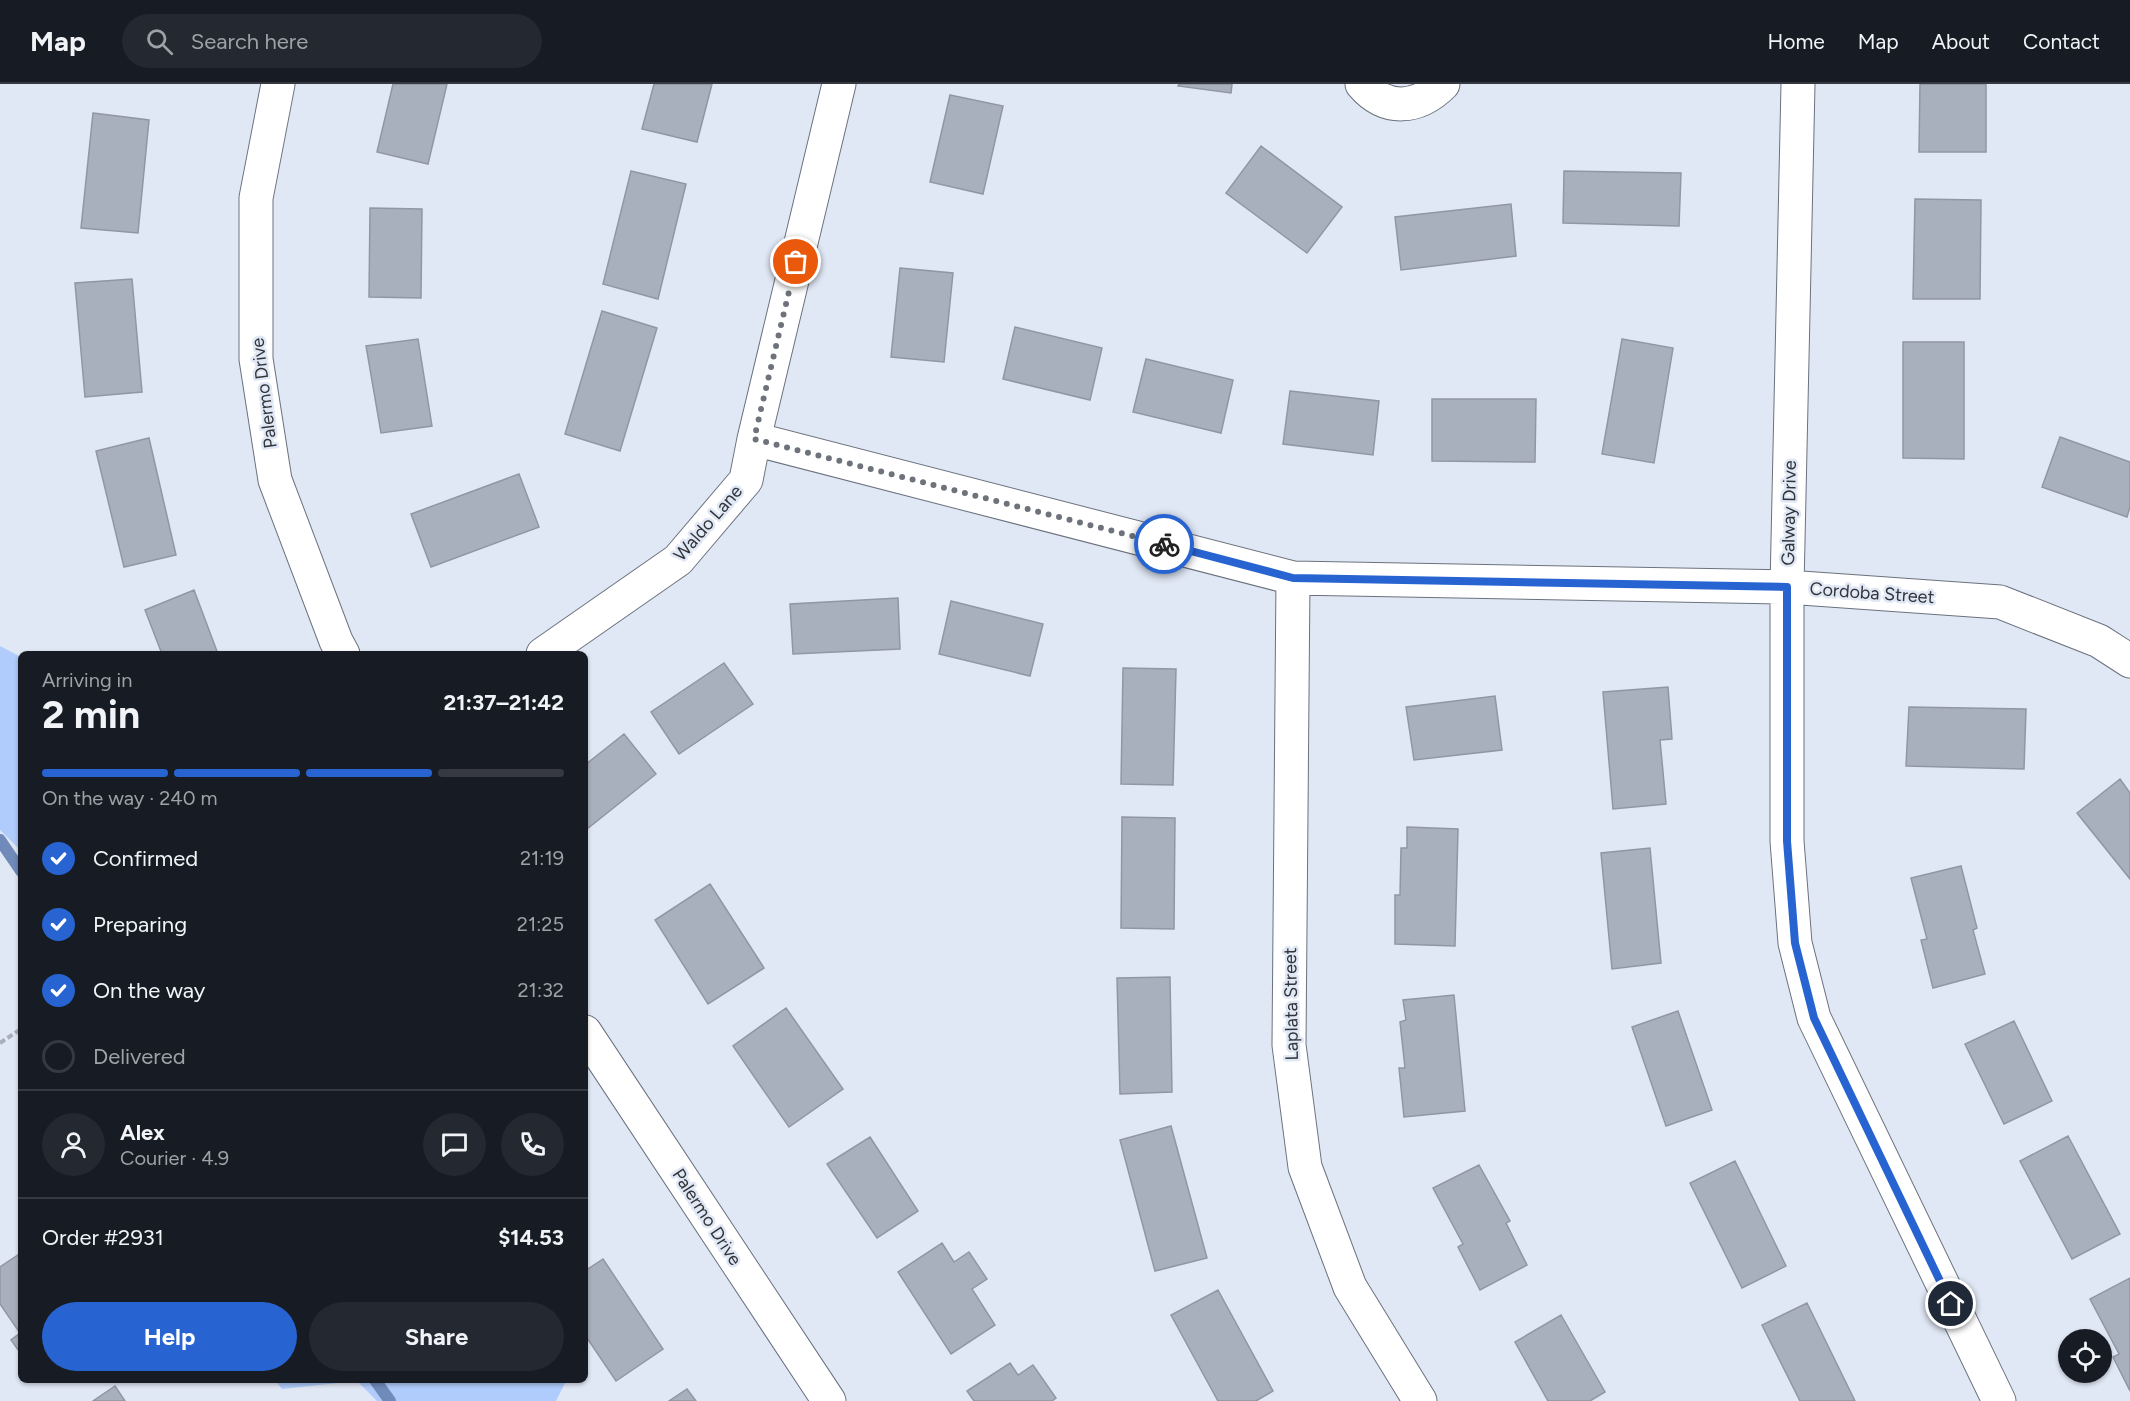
<!DOCTYPE html>
<html lang="en">
<head>
<meta charset="utf-8">
<style>
	body { margin:0; font-family:Figtree,sans-serif; background:#242831; color:#f1f3f6; height:100vh; display:flex; flex-direction:column; font-size:22px; white-space:nowrap }
	* { box-sizing:border-box; margin:0 }
	p { font-size:20px; color:#9ea1a6 }
	.icon { flex:none; width:33px; height:33px; fill:none; stroke:currentColor; stroke-width:2; stroke-linecap:round; stroke-linejoin:round }
	.map { position:relative; flex:1; overflow:hidden }
	.sheet { position:absolute; left:18px; top:567px; width:570px; height:732px; display:flex; flex-direction:column; background:#171b24; border-radius:9px; box-shadow:0 2px 4px #0004 }
	.sheet>* { flex:none }
	.buttons { position:absolute; left:2058px; top:1245px; display:grid; gap:12px }
	.buttons a { display:grid; place-items:center; width:54px; height:54px; border-radius:50%; background:#171b24; box-shadow:0 2px 4px #0004; font-size:30px }
	.pin { position:absolute; display:grid; place-items:center; width:51px; height:51px; color:#fff; margin:-26px; border:3px solid #fff; border-radius:50%; box-shadow:0 2px 6px #0007 }
	.courier { position:absolute; display:grid; place-items:center; width:60px; height:60px; margin:-30px; border:4px solid #2864d1; border-radius:50%; background:#fff; color:#222; box-shadow:0 2px 8px #0007 }
	.head em { font-style:normal; font-weight:700 }
	.head div { display:flex; flex-direction:column-reverse }
	.head { display:flex; align-items:center; justify-content:space-between; height:102px; padding:0 24px }
	h1 { font-size:39px; font-weight:700; line-height:45px }
	.bar { display:grid; grid-template-columns:repeat(4,1fr); gap:9px 6px; align-content:center; height:72px; padding:0 24px }
	.bar i { height:8px; border-radius:4px; background:#363941 }
	.bar .active { background:#2864d1 }
	.bar p { grid-column:span 4 }
	.line { display:flex; align-items:center; gap:15px; padding:0 24px; border-top:2px solid #363941 }
	.line div { flex:1 }
	.round { display:grid; place-items:center; flex:none; width:63px; height:63px; border-radius:32px; background:#242831 }
	ol { padding:0 24px; list-style:none }
	li { display:flex; align-items:center; gap:18px; height:66px }
	li p { margin-inline-start:auto }
	li .icon { padding:6px; border-radius:50%; background:#2864d1; color:#fff; stroke-width:4 }
	li:last-child { color:#9ea1a6 }
	li i { width:33px; height:33px; border:3px solid #363941; border-radius:50% }
	.cta { display:flex; gap:12px; margin-top:auto; padding:12px 24px }
	.cta a { flex:1; height:69px; border-radius:36px; background:#2864d1; color:#fff; font-size:24px; font-weight:700; line-height:69px; text-align:center }
	.cta a+a { background:#242831; color:#f1f3f6 }
	header { display:flex; align-items:center; gap:36px; box-sizing:border-box; height:84px; padding:0 30px; background:#171b24; border-bottom:2px solid #363941 }
	header strong { font-size:28px }
	nav { display:flex; gap:33px; margin-inline-start:auto; font-size:21px }
	.search { width:420px; height:54px; background:#242831; display:flex; align-items:center; gap:15px; box-sizing:border-box; padding:0 21px; border-radius:33px; color:#9ea1a6; font-size:22px }
	.map>svg:first-child { display:block }
	.green { fill:#b0ccfc }
	.lines { fill:none; stroke-linecap:round; stroke-linejoin:round }
	.stream { stroke:#708ab9; stroke-width:12 }
	.building { fill:#a9b0bd; stroke:#9097a3; stroke-width:1.5 }
	.minor-casing { stroke:#6b727e; stroke-width:35 }
	.path { stroke:#a9afba; stroke-width:4; stroke-dasharray:6 3; stroke-linecap:butt }
	.minor { stroke:#fff; stroke-width:33 }
	.done { stroke:#6e737b; stroke-width:6; stroke-dasharray:0 10.8 }
	.route { stroke:#2864d1; stroke-width:8 }
	.labels { text-anchor:middle; stroke-width:5; stroke-linejoin:round; paint-order:stroke }
	.street-label { font-size:18px; fill:#313439; stroke:#e0e8f5 }
</style>
</head>
<body>
<header>
<strong>Map</strong>
<div class="search"><svg class="icon" aria-label="search" viewBox="0 0 24 24"><circle cx="10" cy="10" r="6"/><path d="M15 15l6 6"/></svg>Search here</div>
<nav><a>Home</a><a>Map</a><a>About</a><a>Contact</a></nav>
</header>
<div class="map">
<svg width="2130" height="1317" viewBox="0 0 2130 1317">
	<rect width="100%" height="100%" fill="#e0e8f5"/>
	<path class="green" d="M0,562L21,573V767L0,746Z
		M275,1296H565L566,1297L556,1317H377L357,1297L282,1305Z"/>
	<g class="lines">
		<path class="stream" d="M0,756L21,787
			M375,1296L390,1317"/>
	</g>
	<path class="building" d="M393,0H447L428,80L377,68Z
		M654,0H712L697,58L642,45Z
		M1179,0H1232L1231,9L1178,2Z
		M1920,0H1986V68H1919Z
		M950,11L1003,22L983,110L930,98Z
		M93,29L149,36L138,149L81,144Z
		M1261,62L1342,123L1307,169L1226,109Z
		M631,87L686,100L658,215L603,200Z
		M1564,87L1681,89L1679,142L1563,139Z
		M1915,115L1981,116L1980,215H1913Z
		M1511,120L1516,172L1401,186L1395,133Z
		M370,124L422,125L421,214L369,213Z
		M900,184L953,189L944,278L891,273Z
		M132,195L142,308L85,313L75,199Z
		M602,227L657,244L620,367L565,350Z
		M1015,243L1102,264L1090,316L1003,295Z
		M418,255L432,342L381,349L366,262Z
		M1622,255L1673,264L1654,379L1602,370Z
		M1903,258H1964V375L1903,374Z
		M1146,275L1233,296L1221,349L1133,328Z
		M1290,307L1379,317L1373,371L1283,360Z
		M1432,315H1536L1535,378L1432,377Z
		M2060,353L2130,378V423L2127,433L2042,403Z
		M149,354L176,471L124,483L96,367Z
		M519,390L539,443L431,483L411,430Z
		M194,506L218,570H162L145,526Z
		M898,514L900,565L793,570L790,520Z
		M951,517L1043,540L1030,592L939,570Z
		M724,579L753,620L679,670L651,628Z
		M1123,584L1176,585L1173,701L1121,700Z
		M1668,603L1672,655L1660,656L1666,720L1613,725L1603,608Z
		M1495,612L1502,666L1414,676L1406,623Z
		M1909,623L2026,625L2024,685L1906,682Z
		M624,650L656,690L587,745L585,743V681Z
		M2120,695L2130,709V795L2077,729Z
		M1122,733L1175,734L1174,845L1121,844Z
		M1407,743L1458,745L1455,862L1395,860V811H1400L1401,764H1407Z
		M1650,764L1661,879L1612,885L1601,769Z
		M1961,782L1977,844L1973,846L1985,890L1933,904L1921,856L1927,855L1911,794Z
		M710,800L764,884L708,920L655,836Z
		M1170,893L1172,1008L1120,1010L1117,894Z
		M1454,911L1465,1027L1404,1033L1399,984H1405L1400,938L1406,936L1403,916Z
		M786,924L843,1005L789,1043L733,962Z
		M1678,927L1712,1026L1666,1042L1632,943Z
		M2014,937L2052,1017L2004,1040L1965,960Z
		M1171,1042L1207,1174L1155,1187L1120,1056Z
		M2068,1052L2120,1150L2072,1175L2020,1077Z
		M870,1053L918,1127L877,1154L827,1080Z
		M1735,1077L1786,1182L1742,1204L1690,1099Z
		M1479,1081L1510,1137L1506,1139L1527,1181L1480,1206L1458,1163L1463,1160L1433,1104Z
		M942,1159L954,1178L969,1168L987,1195L972,1205L995,1241L951,1270L898,1188Z
		M21,1169V1270L11,1256L20,1249L0,1220V1183Z
		M603,1175L663,1265L616,1297L585,1251V1187Z
		M2130,1194V1307L2113,1273L2119,1270L2090,1215Z
		M1218,1206L1273,1307L1256,1317H1218L1171,1231Z
		M1807,1219L1855,1317H1800L1762,1241Z
		M1561,1231L1605,1308L1590,1317H1548L1515,1258Z
		M1010,1279L1018,1291L1033,1281L1056,1314L1052,1317H974L967,1307Z
		M115,1302L125,1317H93Z
		M687,1305L696,1317H669Z"/>
	<g class="lines">
		<defs>
			<path id="minor" d="M278,0L256,114V275L275,396L336,557L343,570
				M1362,0C1386,28 1418,25 1443,0
				M1798,0L1787,503V757L1795,859L1814,934L1999,1317
				M754,355L1293,494L1787,503L2000,518L2099,557L2130,577
				M1293,494L1289,961L1305,1083L1350,1203L1420,1317
				M543,570L678,476L746,396L754,355L839,0
				M585,948L829,1317"/>
		</defs>
		<use href="#minor" class="minor-casing"/>
		<path class="path" d="M0,959L21,945"/>
		<use href="#minor" class="minor"/>
	</g>
	<g class="lines">
		<path class="done" d="M796,178L754,355L1164,460"/>
		<path class="route" d="M1164,460L1293,494L1787,503V757L1795,859L1814,934L1951,1220"/>
	</g>
	<g class="labels">
		<g class="street-label">
			<text transform="translate(264 309) rotate(-97)" y="6">Palermo Drive</text>
			<text transform="translate(1789 429) rotate(-89)" y="6">Galway Drive</text>
			<text transform="translate(708 439) rotate(-49)" y="6">Waldo Lane</text>
			<text transform="translate(1872 509) rotate(4)" y="6">Cordoba Street</text>
			<text transform="translate(1291 920) rotate(-91)" y="6">Laplata Street</text>
			<text transform="translate(707 1133) rotate(57)" y="6">Palermo Drive</text>
		</g>
	</g>
</svg>
<div class="buttons">
<a><svg class="icon" aria-label="locate" viewBox="0 0 24 24"><circle cx="12" cy="12" r="6"/><path d="M12 2v4M12 18v4M2 12h4M18 12h4"/></svg></a>
</div>
<div class="pin" style="left:796px;top:178px;background:#ea580c"><svg class="icon" aria-label="bag" viewBox="0 0 24 24"><path d="M5 8h14l-1 12H6zM9 8a3 3 0 0 1 6 0"/></svg></div>
<div class="pin" style="left:1951px;top:1220px;background:#1f2937"><svg class="icon" aria-label="home" viewBox="0 0 24 24"><path d="M3 11l9-7 9 7M6 9v11h12V9"/></svg></div>
<div class="courier" style="left:1164px;top:460px"><svg class="icon" aria-label="bike" viewBox="0 0 24 24"><circle cx="6" cy="16" r="4"/><circle cx="18" cy="16" r="4"/><path d="M6 16l4-8h5l3 8M10 8l3 8H6M13 5h3"/></svg></div>
<section class="sheet">
<div class="head"><div><h1>2 min</h1><p>Arriving in</p></div><em>21:37–21:42</em></div>
<div class="bar"><i class="active"></i><i class="active"></i><i class="active"></i><i></i><p>On the way · 240 m</p></div>
<ol>
<li><svg class="icon" aria-label="check" viewBox="0 0 24 24"><path d="M5 12l5 5 9-10"/></svg>Confirmed<p>21:19</p></li>
<li><svg class="icon" aria-label="check" viewBox="0 0 24 24"><path d="M5 12l5 5 9-10"/></svg>Preparing<p>21:25</p></li>
<li><svg class="icon" aria-label="check" viewBox="0 0 24 24"><path d="M5 12l5 5 9-10"/></svg>On the way<p>21:32</p></li>
<li><i></i>Delivered</li>
</ol>
<div class="line" style="height:108px"><a class="round"><svg class="icon" aria-label="person" viewBox="0 0 24 24"><circle cx="12" cy="8" r="4"/><path d="M4 21q1-7 8-7t8 7"/></svg></a><div><b>Alex</b><p>Courier · 4.9</p></div><a class="round"><svg class="icon" aria-label="chat" viewBox="0 0 24 24"><path d="M4 5h16v11H9l-5 4z"/></svg></a><a class="round"><svg class="icon" aria-label="phone" viewBox="0 0 24 24"><path d="M5 4h4l2 5-3 2q2 4 5 5l2-3 5 2v4C11 20 4 13 5 4z"/></svg></a></div>
<div class="line" style="height:78px"><div>Order #2931</div><b>$14.53</b></div>
<div class="cta"><a>Help</a><a>Share</a></div>
</section>
</div>
</body>
</html>
